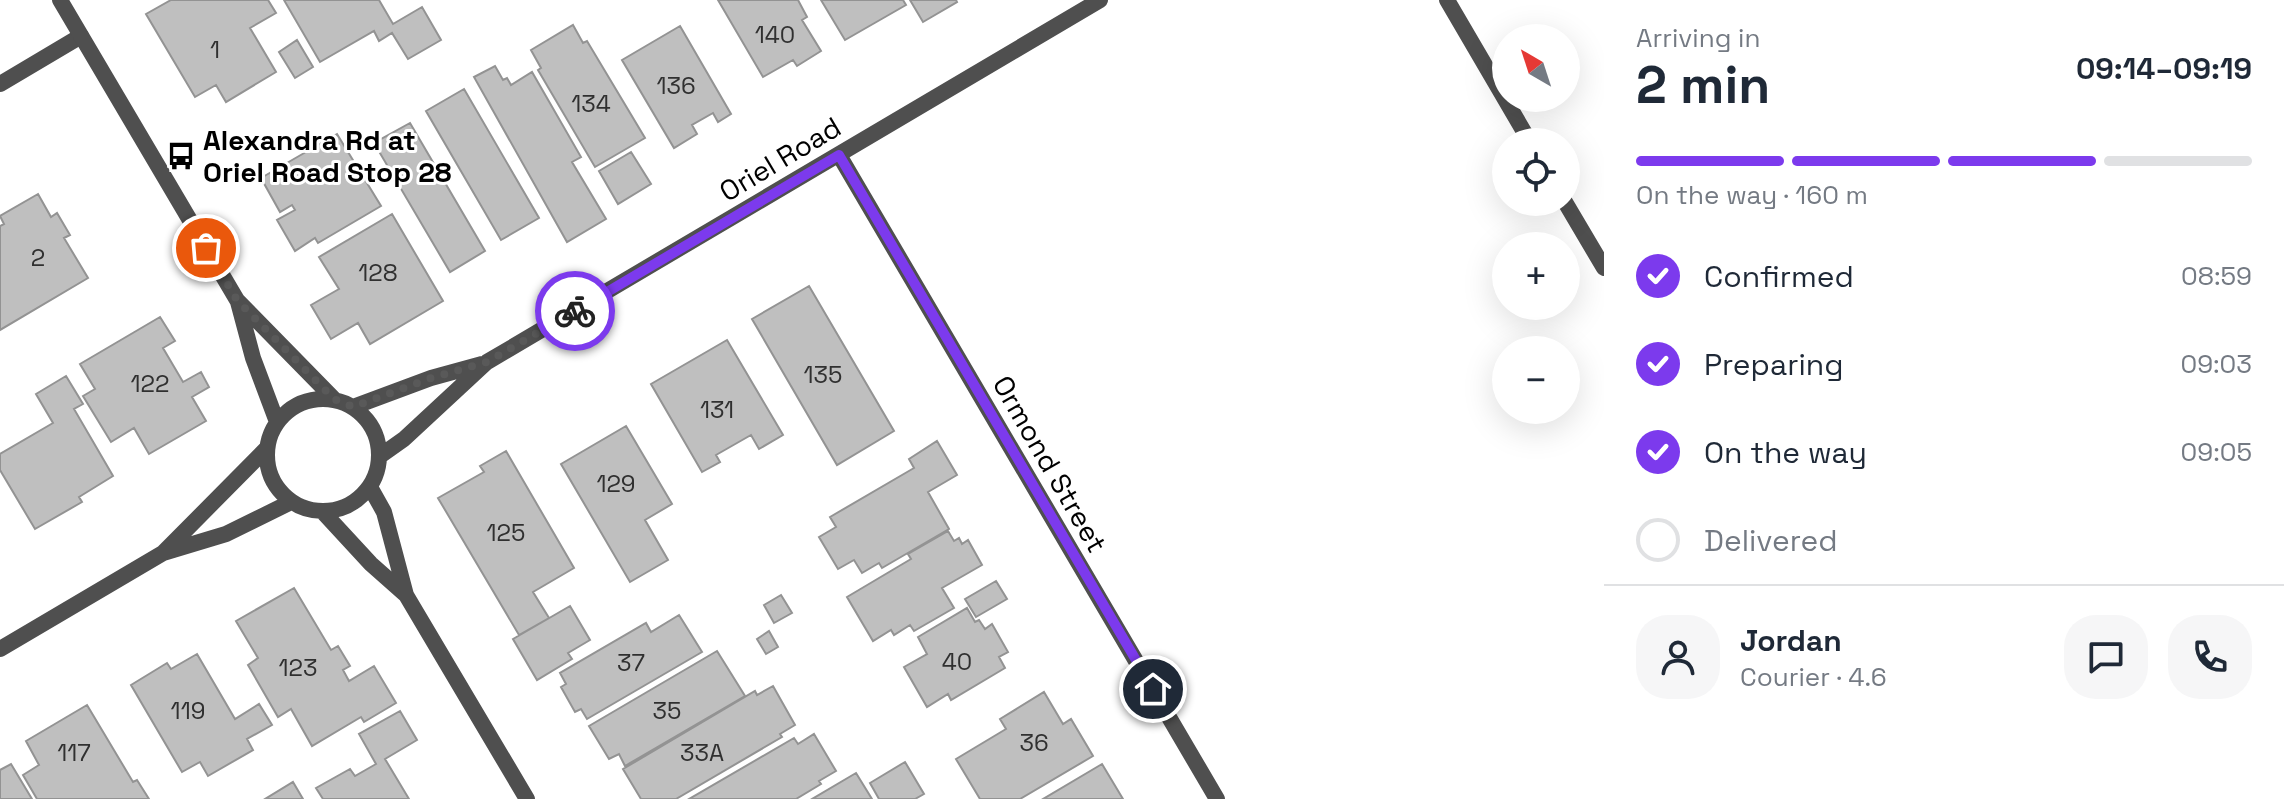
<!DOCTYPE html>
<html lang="en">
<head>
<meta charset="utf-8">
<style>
	body { margin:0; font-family:"Space Grotesk",sans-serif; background:#f6f6f7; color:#1f2937; height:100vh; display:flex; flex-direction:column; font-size:30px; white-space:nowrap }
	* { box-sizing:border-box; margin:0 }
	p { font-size:26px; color:#747a83 }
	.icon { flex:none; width:44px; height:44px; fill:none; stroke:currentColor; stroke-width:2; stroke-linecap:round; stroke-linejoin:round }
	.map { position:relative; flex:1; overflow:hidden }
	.panel { display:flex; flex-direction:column; background:#fff; width:680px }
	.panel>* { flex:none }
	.needle { width:52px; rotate:321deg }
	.fabs { position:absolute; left:1492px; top:24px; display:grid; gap:16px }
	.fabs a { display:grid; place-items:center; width:88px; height:88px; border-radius:50%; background:#fff; box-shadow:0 8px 32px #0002; font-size:40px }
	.pin { position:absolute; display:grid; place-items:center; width:68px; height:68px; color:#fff; margin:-34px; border:4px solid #fff; border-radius:50%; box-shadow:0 2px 8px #0007 }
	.courier { position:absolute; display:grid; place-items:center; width:80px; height:80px; margin:-40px; border:6px solid #7c3aed; border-radius:50%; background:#fff; color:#222; box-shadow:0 2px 10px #0007 }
	.summary em { font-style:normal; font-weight:700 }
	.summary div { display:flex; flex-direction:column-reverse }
	.summary { display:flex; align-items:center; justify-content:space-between; height:136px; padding:0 32px }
	h1 { font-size:52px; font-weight:700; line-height:60px }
	.bar { display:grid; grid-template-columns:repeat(4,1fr); gap:12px 8px; align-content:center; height:96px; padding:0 32px }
	.bar i { height:10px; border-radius:6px; background:#e0e1e3 }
	.bar .selected { background:#7c3aed }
	.bar p { grid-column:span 4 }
	.line { display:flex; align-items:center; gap:20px; padding:0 32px; border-top:2px solid #e0e1e3 }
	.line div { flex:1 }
	.round { display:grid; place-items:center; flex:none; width:84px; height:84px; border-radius:32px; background:#f6f6f7 }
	ol { padding:0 32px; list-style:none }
	li { display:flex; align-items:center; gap:24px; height:88px }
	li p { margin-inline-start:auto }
	li .icon { padding:8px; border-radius:50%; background:#7c3aed; color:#fff; stroke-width:4 }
	li:last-child { color:#747a83 }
	li i { width:44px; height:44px; border:4px solid #e0e1e3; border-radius:50% }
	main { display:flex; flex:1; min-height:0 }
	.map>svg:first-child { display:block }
	.building { fill:#bfbfbf; stroke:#939393; stroke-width:2 }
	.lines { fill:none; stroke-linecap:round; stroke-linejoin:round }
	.minor { stroke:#4f4f4f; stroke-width:16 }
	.tertiary { stroke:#4f4f4f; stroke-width:16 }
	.done { stroke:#595959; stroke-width:8; stroke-dasharray:0 14.4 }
	.route { stroke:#7c3aed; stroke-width:10 }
	.labels { text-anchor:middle; stroke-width:6; stroke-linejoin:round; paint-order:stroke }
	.number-label { font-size:24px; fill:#303030 }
	.poi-label { font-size:28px; font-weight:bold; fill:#000; stroke:#fff; text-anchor:start }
	.street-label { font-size:28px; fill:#000; stroke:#fff }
</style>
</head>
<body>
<main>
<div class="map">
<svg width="1604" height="799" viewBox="0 0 1604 799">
	<rect width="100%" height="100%" fill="#fff"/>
	<path class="building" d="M171,0H268L276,13L250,28L276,72L226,102L216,85L195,97L146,14Z
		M284,0H379L393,24L422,7L441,40L408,59L392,33L379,41L374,31L320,62Z
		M718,0H798L807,17L802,20L821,51L797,66L793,60L763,77Z
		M821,0H903L906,5L845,40Z
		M910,0H956L957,2L923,22Z
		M573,25L583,43L587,41L645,138L595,167L538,70L541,68L531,50Z
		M680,26L731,114L718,122L713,113L692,125L697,134L674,148L622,60Z
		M297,40L313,67L295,78L279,52Z
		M495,66L503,80L507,78L511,85L532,72L581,157L572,162L606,219L567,242L474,77Z
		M464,89L539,218L501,240L426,111Z
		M410,123L485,251L450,272L374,143Z
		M337,134L381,206L318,243L315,238L295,251L277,220L295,210L292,205L280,212L261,178Z
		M631,152L651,184L618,204L599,171Z
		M38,194L51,217L57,213L70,235L64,238L88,278L0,330V226L4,224L0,216Z
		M392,214L443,301L370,344L358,323L331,339L311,305L339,289L319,257Z
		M809,286L894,431L837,465L752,319Z
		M160,317L175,341L163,348L183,382L201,372L209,387L192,397L206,421L149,454L134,428L111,442L83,396L95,389L80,364Z
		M727,340L783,435L759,449L751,435L716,455L720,462L702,472L651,384Z
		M66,376L83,404L74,409L113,476L79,497L82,502L35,529L0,470V454L53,423L36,394Z
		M626,426L672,504L645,520L668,560L630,582L561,464Z
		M937,441L957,475L928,492L949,529L882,568L879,563L862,573L854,560L838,569L819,537L836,527L830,517L914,468L909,459Z
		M506,451L574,568L533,592L549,618L519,635L438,498L484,472L480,466Z
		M948,531L954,541L959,538L962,544L968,540L982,565L942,588L954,608L914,631L910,625L894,635L891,630L873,641L847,597L911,559L908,554Z
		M996,581L1007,599L976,617L965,599Z
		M294,588L331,650L338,646L350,666L343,670L349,681L374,666L396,703L364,722L361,717L312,746L291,709L278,717L248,665L258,658L236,621Z
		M781,595L792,613L774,623L764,605Z
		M570,606L590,640L568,653L572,659L537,680L513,639Z
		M967,608L975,622L979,620L985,629L992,624L1008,652L999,657L1005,668L951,700L948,694L927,707L904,667L927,654L918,637Z
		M679,615L702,652L587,719L581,709L575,712L561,687L566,684L560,673L646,623L651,632Z
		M769,631L778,647L766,654L757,639Z
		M717,651L745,696L625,766L619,754L609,759L589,726Z
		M197,654L235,719L259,704L272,725L247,739L253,750L208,776L200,762L182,772L131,685L167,663L171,669Z
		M773,686L795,725L780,734L782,737L676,799H641L623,769L755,691L757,695Z
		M1044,692L1063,724L1071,719L1093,756L1020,799H980L956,759L1006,729L1000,719Z
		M87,705L133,782L137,780L149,799H37L23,775L39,765L26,741Z
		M400,711L417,740L385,759L409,799H323L316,788L350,769L355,776L376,764L359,734Z
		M814,734L836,771L819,781L821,784L796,799H689L794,738L798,744Z
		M905,762L924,794L915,799H879L870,783Z
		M11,764L32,799H0V770Z
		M1102,764L1123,799H1043Z
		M856,773L872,799H812Z
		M293,782L303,799H265Z"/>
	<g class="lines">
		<path class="minor" d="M1447,0L1530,142
			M0,84L81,36
			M839,155L1217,799
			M1565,202L1604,268"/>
		<path class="tertiary" d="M60,0L237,300L334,399
			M238,302L253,358L277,422
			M267 455a56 56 0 1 1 112 0a56 56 0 1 1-112 0Z
			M353,407L431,378L482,364
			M380,456L404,439L487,362L1100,0
			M370,487L384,512L406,595L527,799
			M323,512L371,564L406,595
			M164,552L267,448
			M0,649L163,553L226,534L291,502"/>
	</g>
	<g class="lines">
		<path class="done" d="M206,248L237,300L334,399L353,407L431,378L487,362L575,311"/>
		<path class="route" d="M575,311L839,155L1153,689"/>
	</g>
	<defs>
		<symbol id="bus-bare" viewBox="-9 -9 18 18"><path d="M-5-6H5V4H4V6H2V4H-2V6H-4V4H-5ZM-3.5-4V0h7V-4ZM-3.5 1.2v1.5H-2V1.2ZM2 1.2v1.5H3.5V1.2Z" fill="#000" stroke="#fff" stroke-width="2.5" paint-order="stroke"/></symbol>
	</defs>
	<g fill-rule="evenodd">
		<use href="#bus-bare" x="161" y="136" width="40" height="40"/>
	</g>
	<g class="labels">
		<g class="number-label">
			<text x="775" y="43">140</text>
			<text x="215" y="58">1</text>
			<text x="676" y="94">136</text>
			<text x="591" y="112">134</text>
			<text x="38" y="266">2</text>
			<text x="378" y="281">128</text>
			<text x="823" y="383">135</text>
			<text x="150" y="392">122</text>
			<text x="717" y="418">131</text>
			<text x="616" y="492">129</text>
			<text x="506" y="541">125</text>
			<text x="957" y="670">40</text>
			<text x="631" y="671">37</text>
			<text x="298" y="676">123</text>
			<text x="188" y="719">119</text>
			<text x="667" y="719">35</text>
			<text x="1034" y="751">36</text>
			<text x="74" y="761">117</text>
			<text x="702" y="761">33A</text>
		</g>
		<g class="poi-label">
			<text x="203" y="150">Alexandra Rd at<tspan x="203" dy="32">Oriel Road Stop 28</tspan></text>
		</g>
		<g class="street-label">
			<text transform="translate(780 159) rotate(-31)" y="10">Oriel Road</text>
			<text transform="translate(1050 464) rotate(60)" y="10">Ormond Street</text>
		</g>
	</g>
</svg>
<div class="fabs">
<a><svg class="needle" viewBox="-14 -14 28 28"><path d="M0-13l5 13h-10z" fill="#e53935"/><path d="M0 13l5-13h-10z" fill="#747a83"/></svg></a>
<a><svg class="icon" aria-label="locate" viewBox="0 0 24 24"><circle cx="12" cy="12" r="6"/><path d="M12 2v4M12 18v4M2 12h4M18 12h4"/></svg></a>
<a>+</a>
<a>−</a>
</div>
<div class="pin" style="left:206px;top:248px;background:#ea580c"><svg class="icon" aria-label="bag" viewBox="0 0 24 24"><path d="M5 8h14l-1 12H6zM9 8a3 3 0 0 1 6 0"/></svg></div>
<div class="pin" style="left:1153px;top:689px;background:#1f2937"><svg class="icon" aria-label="home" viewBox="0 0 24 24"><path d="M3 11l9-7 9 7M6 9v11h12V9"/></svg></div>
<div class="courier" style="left:575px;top:311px"><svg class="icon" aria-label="bike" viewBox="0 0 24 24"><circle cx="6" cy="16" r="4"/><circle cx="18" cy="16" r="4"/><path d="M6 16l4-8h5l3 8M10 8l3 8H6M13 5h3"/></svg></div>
</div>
<section class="panel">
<div class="summary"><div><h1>2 min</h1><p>Arriving in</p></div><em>09:14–09:19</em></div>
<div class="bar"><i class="selected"></i><i class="selected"></i><i class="selected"></i><i></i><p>On the way · 160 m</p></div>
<ol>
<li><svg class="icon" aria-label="check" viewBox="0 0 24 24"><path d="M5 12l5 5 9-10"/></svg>Confirmed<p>08:59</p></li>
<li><svg class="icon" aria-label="check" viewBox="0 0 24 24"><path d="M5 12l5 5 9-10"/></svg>Preparing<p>09:03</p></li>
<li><svg class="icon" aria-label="check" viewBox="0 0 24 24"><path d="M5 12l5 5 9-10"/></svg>On the way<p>09:05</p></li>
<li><i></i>Delivered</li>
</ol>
<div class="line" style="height:144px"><a class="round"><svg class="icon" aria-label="person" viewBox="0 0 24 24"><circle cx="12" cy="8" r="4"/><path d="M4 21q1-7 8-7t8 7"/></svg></a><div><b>Jordan</b><p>Courier · 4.6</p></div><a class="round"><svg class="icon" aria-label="chat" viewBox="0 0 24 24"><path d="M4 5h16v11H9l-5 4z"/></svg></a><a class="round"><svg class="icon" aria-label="phone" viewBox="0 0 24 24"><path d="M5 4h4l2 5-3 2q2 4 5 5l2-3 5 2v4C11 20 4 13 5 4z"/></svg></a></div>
</section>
</main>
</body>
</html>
